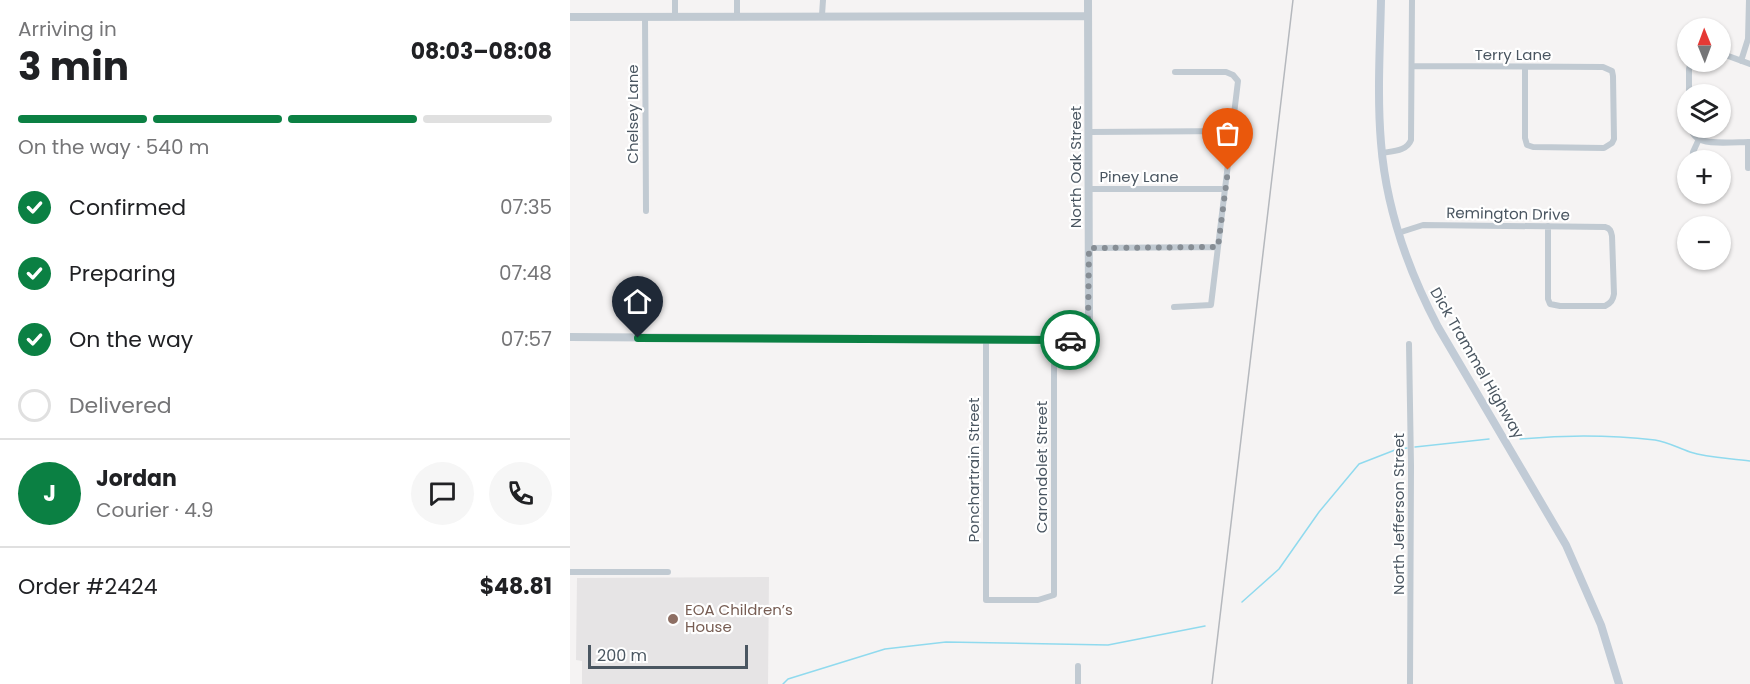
<!DOCTYPE html>
<html lang="en">
<head>
<meta charset="utf-8">
<style>
	body { margin:0; font-family:Poppins,sans-serif; background:#f6f6f6; color:#202124; height:100vh; display:flex; flex-direction:column; font-size:22px; white-space:nowrap }
	* { box-sizing:border-box; margin:0 }
	p { font-size:20px; color:#757577 }
	.icon { flex:none; width:33px; height:33px; fill:none; stroke:currentColor; stroke-width:2; stroke-linecap:round; stroke-linejoin:round }
	.map { position:relative; flex:1; overflow:hidden }
	.side { display:flex; flex-direction:column; background:#fff; width:570px }
	.side>* { flex:none }
	.needle { width:39px; rotate:359deg }
	.buttons { position:absolute; left:1107px; top:18px; display:grid; gap:12px }
	.buttons a { display:grid; place-items:center; width:54px; height:54px; border-radius:50%; background:#fff; box-shadow:0 2px 4px #0004; font-size:30px }
	.scale { position:absolute; left:18px; bottom:15px; width:160px; box-sizing:border-box; padding-left:6px; border:3px solid #4a5661; border-top:0; font-size:16px; line-height:21px; white-space:nowrap; color:#4a5661; -webkit-text-stroke:4px #fff; paint-order:stroke }
	.pin { position:absolute; display:grid; place-items:center; width:51px; height:51px; color:#fff; margin:-62px -26px; border-radius:50% 50% 50% 0; rotate:-45deg; box-shadow:0 0 6px #0007 }
	.pin .icon { rotate:45deg }
	.courier { position:absolute; display:grid; place-items:center; width:60px; height:60px; margin:-30px; border:4px solid #0b8043; border-radius:50%; background:#fff; color:#222; box-shadow:0 2px 8px #0007 }
	.head em { font-style:normal; font-weight:700 }
	.head div { display:flex; flex-direction:column-reverse }
	.head { display:flex; align-items:center; justify-content:space-between; height:102px; padding:0 18px }
	h1 { font-size:39px; font-weight:700; line-height:45px }
	.bar { display:grid; grid-template-columns:repeat(4,1fr); gap:9px 6px; align-content:center; height:72px; padding:0 18px }
	.bar i { height:8px; border-radius:4px; background:#e0e0e0 }
	.bar .current { background:#0b8043 }
	.bar p { grid-column:span 4 }
	.line { display:flex; align-items:center; gap:15px; padding:0 18px; border-top:2px solid #e0e0e0 }
	.line div { flex:1 }
	.round { display:grid; place-items:center; flex:none; width:63px; height:63px; border-radius:32px; background:#f6f6f6 }
	ol { padding:0 18px; list-style:none }
	li { display:flex; align-items:center; gap:18px; height:66px }
	li p { margin-inline-start:auto }
	li .icon { padding:6px; border-radius:50%; background:#0b8043; color:#fff; stroke-width:4 }
	li:last-child { color:#757577 }
	li i { width:33px; height:33px; border:3px solid #e0e0e0; border-radius:50% }
	main { display:flex; flex:1; min-height:0 }
	.map>svg:first-child { display:block }
	.education { fill:#e6e4e5 }
	.lines { fill:none; stroke-linecap:round; stroke-linejoin:round }
	.stream { stroke:#90daee; stroke-width:1.5 }
	.minor { stroke:#c1cad2; stroke-width:6 }
	.tertiary { stroke:#c1cad2; stroke-width:8 }
	.secondary { stroke:#c1cbd6; stroke-width:8 }
	.rail { stroke:#b5b8bd; stroke-width:1.5 }
	.done { stroke:#868d94; stroke-width:6; stroke-dasharray:0 10.8 }
	.route { stroke:#0b8043; stroke-width:8 }
	.education-dot { fill:#8d6e63; stroke:#fff; stroke-width:2 }
	.labels { text-anchor:middle; stroke-width:4.5; stroke-linejoin:round; paint-order:stroke }
	.street-label { font-size:15px; fill:#4a5661; stroke:#fff }
	.education-label { font-size:15px; fill:#785e54; stroke:#fff; text-anchor:start }
</style>
</head>
<body>
<main>
<section class="side">
<div class="head"><div><h1>3 min</h1><p>Arriving in</p></div><em>08:03–08:08</em></div>
<div class="bar"><i class="current"></i><i class="current"></i><i class="current"></i><i></i><p>On the way · 540 m</p></div>
<ol>
<li><svg class="icon" aria-label="check" viewBox="0 0 24 24"><path d="M5 12l5 5 9-10"/></svg>Confirmed<p>07:35</p></li>
<li><svg class="icon" aria-label="check" viewBox="0 0 24 24"><path d="M5 12l5 5 9-10"/></svg>Preparing<p>07:48</p></li>
<li><svg class="icon" aria-label="check" viewBox="0 0 24 24"><path d="M5 12l5 5 9-10"/></svg>On the way<p>07:57</p></li>
<li><i></i>Delivered</li>
</ol>
<div class="line" style="height:108px"><b class="round" style="background:#0b8043;color:#fff">J</b><div><b>Jordan</b><p>Courier · 4.9</p></div><a class="round"><svg class="icon" aria-label="chat" viewBox="0 0 24 24"><path d="M4 5h16v11H9l-5 4z"/></svg></a><a class="round"><svg class="icon" aria-label="phone" viewBox="0 0 24 24"><path d="M5 4h4l2 5-3 2q2 4 5 5l2-3 5 2v4C11 20 4 13 5 4z"/></svg></a></div>
<div class="line" style="height:78px"><div>Order #2424</div><b>$48.81</b></div>
</section>
<div class="map">
<svg width="1180" height="684" viewBox="0 0 1180 684">
	<rect width="100%" height="100%" fill="#f5f3f3"/>
	<path class="education" d="M199,577L198,684H12V661L6,660L7,578Z"/>
	<g class="lines">
		<path class="stream" d="M950,439C995,435 1040,435 1085,440C1098,442 1108,448 1120,452C1139,458 1160,458 1180,461
			M845,447L919,439
			M672,602L709,569L749,512L789,464L825,450L837,448
			M213,684L218,679L315,649L376,642L538,645L635,626"/>
		<path class="minor" d="M252,15L253,0
			M75,16L76,211
			M105,16V0
			M167,16V0
			M1150,53L1180,64
			M1171,61L1178,39L1179,0
			M842,66L1033,67L1042,71L1043,76L1044,139L1042,143L1034,148L963,147L957,145L955,138V67
			M1119,94V69L1121,62
			M1120,128C1122,132 1124,137 1129,139C1140,145 1167,142 1180,142
			M520,132L662,131
			M812,153C823,151 837,151 841,140L842,0
			M1122,160L1123,152L1129,139
			M1178,168V142
			M519,189H655
			M828,233L853,225L1035,227C1040,228 1041,231 1042,236L1044,294C1043,300 1041,303 1035,306H990L980,304L978,299V226
			M519,248L648,247
			M604,307L641,305L668,81L663,75L656,72H605
			M416,340V600H468L484,595V340
			M839,344L841,466L840,684
			M0,572H98
			M508,684V666"/>
		<path class="tertiary" d="M0,17L518,16
			M0,337L484,340C500,340 516,341 519,322L518,0"/>
		<path class="secondary" d="M811,0C810,48 807,96 811,143C816,208 838,270 868,327L996,545L1031,625L1049,684"/>
		<path class="rail" d="M642,684L723,0"/>
	</g>
	<g class="lines">
		<path class="done" d="M500,340L510,338L518,328L519,248L648,247L658,170"/>
		<path class="route" d="M68,338L500,340"/>
	</g>
	<circle class="education-dot" cx="103" cy="619" r="6"/>
	<g class="labels">
		<g class="street-label">
			<text x="943" y="60">Terry Lane</text>
			<text transform="translate(63 114) rotate(-90)" y="5">Chelsey Lane</text>
			<text transform="translate(506 167) rotate(-90)" y="5">North Oak Street</text>
			<text x="569" y="182">Piney Lane</text>
			<text transform="translate(938 214) rotate(1)" y="5">Remington Drive</text>
			<text transform="translate(907 363) rotate(60)" y="5">Dick Trammel Highway</text>
			<text transform="translate(472 467) rotate(-90)" y="5">Carondolet Street</text>
			<text transform="translate(404 470) rotate(-90)" y="5">Ponchartrain Street</text>
			<text transform="translate(829 514) rotate(-90)" y="5">North Jefferson Street</text>
		</g>
		<g class="education-label">
			<text x="115" y="615">EOA Children’s<tspan x="115" dy="17">House</tspan></text>
		</g>
	</g>
</svg>
<div class="buttons">
<a><svg class="needle" viewBox="-14 -14 28 28"><path d="M0-13l5 13h-10z" fill="#e53935"/><path d="M0 13l5-13h-10z" fill="#757577"/></svg></a>
<a><svg class="icon" aria-label="layers" viewBox="0 0 24 24"><path d="M12 4l9 5-9 5-9-5zM3 14l9 5 9-5"/></svg></a>
<a>+</a>
<a>−</a>
</div>
<div class="scale">200 m</div>
<div class="pin" style="left:658px;top:170px;background:#ea580c"><svg class="icon" aria-label="bag" viewBox="0 0 24 24"><path d="M5 8h14l-1 12H6zM9 8a3 3 0 0 1 6 0"/></svg></div>
<div class="pin" style="left:68px;top:338px;background:#1f2937"><svg class="icon" aria-label="home" viewBox="0 0 24 24"><path d="M3 11l9-7 9 7M6 9v11h12V9"/></svg></div>
<div class="courier" style="left:500px;top:340px"><svg class="icon" aria-label="car" viewBox="0 0 24 24"><path d="M5 17H2v-5l4-1 3-4h7l3 4 3 1v5h-3M9 17h6M6 11h13"/><circle cx="7" cy="17" r="2"/><circle cx="17" cy="17" r="2"/></svg></div>
</div>
</main>
</body>
</html>
